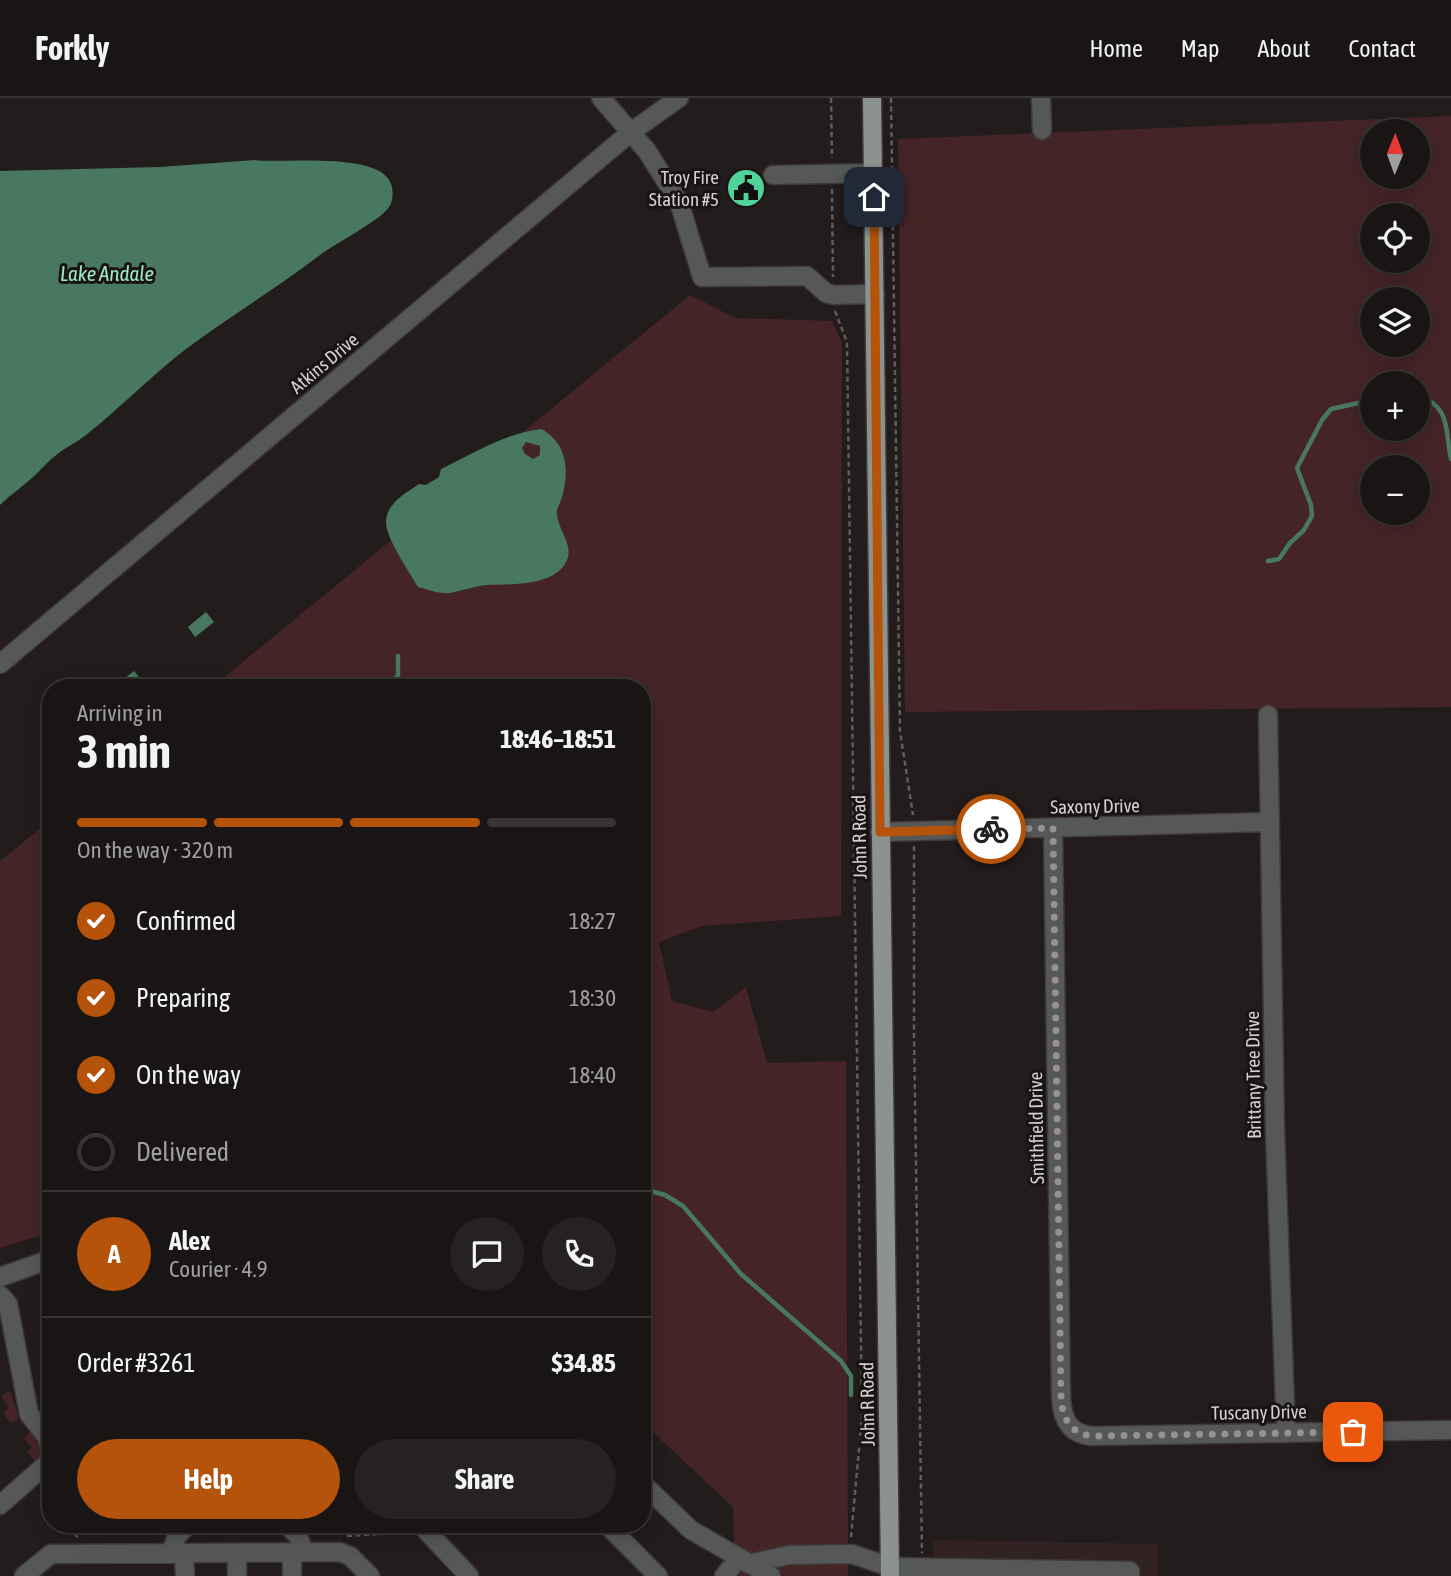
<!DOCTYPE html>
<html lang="en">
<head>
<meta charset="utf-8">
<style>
	body { margin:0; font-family:"Asap Condensed",sans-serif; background:#272222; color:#f1f3f6; height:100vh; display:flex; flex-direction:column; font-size:26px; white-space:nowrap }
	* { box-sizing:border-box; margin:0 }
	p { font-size:23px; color:#9f9fa0 }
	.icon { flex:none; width:38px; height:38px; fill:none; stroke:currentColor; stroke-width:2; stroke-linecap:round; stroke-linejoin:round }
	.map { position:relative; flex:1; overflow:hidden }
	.side { position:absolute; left:42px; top:581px; width:609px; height:854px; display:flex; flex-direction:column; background:#1a1515; border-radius:28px; box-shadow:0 4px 18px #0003,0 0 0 2px #383434 }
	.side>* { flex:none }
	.needle { width:46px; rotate:1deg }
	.buttons { position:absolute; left:1360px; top:21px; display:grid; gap:14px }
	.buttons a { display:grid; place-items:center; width:70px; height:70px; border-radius:50%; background:#1a1515; box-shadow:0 4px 18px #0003,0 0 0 2px #383434; font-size:35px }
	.pin { position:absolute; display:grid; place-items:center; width:60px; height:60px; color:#fff; margin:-30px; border-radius:14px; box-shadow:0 4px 10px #0006 }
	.courier { position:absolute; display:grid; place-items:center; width:70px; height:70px; margin:-35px; border:5px solid #b45309; border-radius:50%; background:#fff; color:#222; box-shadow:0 2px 9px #0007 }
	.overview em { font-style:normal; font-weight:700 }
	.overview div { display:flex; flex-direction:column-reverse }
	.overview { display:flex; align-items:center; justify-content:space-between; height:119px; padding:0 35px }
	h1 { font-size:46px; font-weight:700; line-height:52px }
	.bar { display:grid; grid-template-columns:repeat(4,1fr); gap:10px 7px; align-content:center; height:84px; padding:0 35px }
	.bar i { height:9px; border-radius:5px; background:#383434 }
	.bar .active { background:#b45309 }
	.bar p { grid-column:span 4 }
	.line { display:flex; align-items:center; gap:18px; padding:0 35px; border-top:2px solid #383434 }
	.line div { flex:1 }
	.round { display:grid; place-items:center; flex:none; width:74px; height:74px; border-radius:37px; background:#272222 }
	ol { padding:0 35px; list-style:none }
	li { display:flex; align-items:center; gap:21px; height:77px }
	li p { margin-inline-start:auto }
	li .icon { padding:7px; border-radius:50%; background:#b45309; color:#fff; stroke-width:4 }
	li:last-child { color:#9f9fa0 }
	li i { width:38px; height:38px; border:4px solid #383434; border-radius:50% }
	.button { display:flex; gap:14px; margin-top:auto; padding:14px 35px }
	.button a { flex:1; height:80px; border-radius:42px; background:#b45309; color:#fff; font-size:28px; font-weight:700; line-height:80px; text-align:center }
	.button a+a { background:#272222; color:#f1f3f6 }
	header { display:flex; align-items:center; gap:42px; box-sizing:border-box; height:98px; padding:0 35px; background:#1a1515; border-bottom:2px solid #383434 }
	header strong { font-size:33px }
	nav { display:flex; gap:38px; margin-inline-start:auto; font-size:24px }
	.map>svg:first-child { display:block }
	.built { fill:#312324 }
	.green { fill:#442427; fill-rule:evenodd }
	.water { fill:#497860; fill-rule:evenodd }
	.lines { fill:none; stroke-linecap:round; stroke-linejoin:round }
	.stream { stroke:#497860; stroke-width:4.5 }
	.minor-casing { stroke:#3f3939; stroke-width:21 }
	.major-casing { stroke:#3f3939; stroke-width:21 }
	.path { stroke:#625c5c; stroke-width:2.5; stroke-dasharray:5 3.5; stroke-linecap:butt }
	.minor { stroke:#555857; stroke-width:18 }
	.major { stroke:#8c938f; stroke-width:18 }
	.done { stroke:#979191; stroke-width:7; stroke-dasharray:0 12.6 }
	.route { stroke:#b45309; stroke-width:9 }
	.labels { text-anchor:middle; stroke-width:6; stroke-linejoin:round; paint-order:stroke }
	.poi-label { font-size:19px; fill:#d5d0d0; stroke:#1a1313; text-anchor:end }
	.street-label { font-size:19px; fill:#d5d0d0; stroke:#1a1313 }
	.water-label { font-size:21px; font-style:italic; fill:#9ce9c2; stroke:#1a1313 }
</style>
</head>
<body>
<header>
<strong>Forkly</strong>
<nav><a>Home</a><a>Map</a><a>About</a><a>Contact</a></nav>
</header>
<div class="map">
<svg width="1451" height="1478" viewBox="0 0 1451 1478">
	<rect width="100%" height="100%" fill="#231c1c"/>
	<path class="built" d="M933,1442L1158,1446V1478H934Z"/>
	<path class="green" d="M1451,18V609L905,614L898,41ZM1372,33H1418V79H1372ZM1372,117H1418V163H1372ZM1372,201H1418V247H1372ZM1372,285H1418V331H1372ZM1372,369H1418V415H1372Z
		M690,197L735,220L832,223L842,245L841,818L702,828L659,844L672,903L713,914L746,889L767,965L846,963L848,1478H735L733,1409L642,1324V590H211Z
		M51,722V1134L0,1150V763Z
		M10,1293L18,1317V1321L11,1325L3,1315L9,1309L1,1298Z
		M29,1334L36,1340L42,1356L38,1361L34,1362L27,1354L32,1350L24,1341Z
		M311,1426H388L379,1434L317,1435Z"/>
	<path class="water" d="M255,62C284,66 385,52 392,89C393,95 393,104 389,109C381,122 336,145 320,157C277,190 230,218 186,251C151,278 120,310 86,337C76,345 64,350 55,358C47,364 40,373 32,380C22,389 10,397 0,407V73L160,69Z
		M542,331C568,347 570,374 561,402C559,408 556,411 557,417C559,436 580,452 560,472C543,488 508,486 487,487C474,488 462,493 450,495C439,496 429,492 418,489C410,475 385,439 386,423C387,405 406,395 419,386L426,387L439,379L441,371C474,355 505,335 542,331ZM526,344L540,348V357L533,361L525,356L522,350Z
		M206,514L214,524L195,539L188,529Z
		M134,573L148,590H132L125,580Z"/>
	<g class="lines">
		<path class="stream" d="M1418,297C1451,309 1445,332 1451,361
			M1268,463L1279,461L1290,445L1304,432L1312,418L1311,407L1297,370L1322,322L1331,311L1372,302
			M389,590L398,577V558
			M642,1087L654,1094L665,1097L683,1108L741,1176L841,1263L851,1278V1297"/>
		<defs>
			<path id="minor" d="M601,0L647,53L679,104L702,179L807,178L826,195L834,197L875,196
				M1041,0L1042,32
				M773,77L873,75
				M0,566L631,34L679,0
				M1268,617L1275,1034L1286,1335
				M1053,730L1061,1299C1062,1321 1069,1336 1092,1338L1451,1332
				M880,734L1270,724
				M0,1179L51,1161
				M0,1197L8,1206L29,1316L47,1339L51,1354
				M642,1385L691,1432L771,1478
				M0,1407L51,1362
				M286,1426L298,1438L304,1454
				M420,1426L469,1478
				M606,1426L658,1478
				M171,1455L177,1438L189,1426
				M184,1455L185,1478
				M237,1455V1478
				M292,1455V1478
				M748,1466L789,1457L852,1456L890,1469L1130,1473V1478
				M24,1478L51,1456L340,1454L350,1458L370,1478
				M724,1478L739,1460"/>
			<path id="major" d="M872,0L890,1478"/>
		</defs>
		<use href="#minor" class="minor-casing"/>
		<use href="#major" class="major-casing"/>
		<path class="path" d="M831,0L832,60
			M891,0L900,633L913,717
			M832,91L833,179
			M835,213L847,244L862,1318L851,1439
			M914,748V937L922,1455
			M74,1426L77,1440
			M209,1437V1426
			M347,1438L382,1436L392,1426"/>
		<use href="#minor" class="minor"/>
		<use href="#major" class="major"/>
	</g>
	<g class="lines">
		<path class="done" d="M991,731L1053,730L1061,1298C1062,1320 1070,1336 1093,1338L1353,1334"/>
		<path class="route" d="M874,99L880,734L991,731"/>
	</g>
	<defs>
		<symbol id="civic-disc" viewBox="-11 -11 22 22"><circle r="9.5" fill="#4ed39a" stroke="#1a1313"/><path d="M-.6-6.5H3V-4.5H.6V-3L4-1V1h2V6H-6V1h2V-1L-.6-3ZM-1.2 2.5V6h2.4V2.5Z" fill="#111"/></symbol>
	</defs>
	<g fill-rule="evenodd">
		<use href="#civic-disc" x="724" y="68" width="44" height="44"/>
	</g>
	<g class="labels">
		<g class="poi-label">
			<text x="719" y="86">Troy Fire<tspan x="719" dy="22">Station #5</tspan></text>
		</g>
		<g class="street-label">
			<text transform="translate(324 265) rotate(-40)" y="7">Atkins Drive</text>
			<text transform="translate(1095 708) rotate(-1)" y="7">Saxony Drive</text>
			<text transform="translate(859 739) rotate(-91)" y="7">John R Road</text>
			<text transform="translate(1253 977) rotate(-91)" y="7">Brittany Tree Drive</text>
			<text transform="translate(1036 1030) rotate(-91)" y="7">Smithfield Drive</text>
			<text transform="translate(867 1306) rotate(-91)" y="7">John R Road</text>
			<text transform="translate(1259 1314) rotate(-1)" y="7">Tuscany Drive</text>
		</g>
		<g class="water-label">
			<text x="107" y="183">Lake Andale</text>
		</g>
	</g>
</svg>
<div class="buttons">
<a><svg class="needle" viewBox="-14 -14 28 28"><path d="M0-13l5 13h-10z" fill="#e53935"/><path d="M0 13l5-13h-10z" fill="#9f9fa0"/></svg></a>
<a><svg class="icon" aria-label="locate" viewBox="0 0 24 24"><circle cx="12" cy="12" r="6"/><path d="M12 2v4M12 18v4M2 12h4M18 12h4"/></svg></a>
<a><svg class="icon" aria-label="layers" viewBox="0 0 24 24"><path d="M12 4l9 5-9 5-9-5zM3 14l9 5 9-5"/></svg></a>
<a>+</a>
<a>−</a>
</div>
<div class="pin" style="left:1353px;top:1334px;background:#ea580c"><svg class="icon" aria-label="bag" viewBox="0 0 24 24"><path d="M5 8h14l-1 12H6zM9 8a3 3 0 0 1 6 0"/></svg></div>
<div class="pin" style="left:874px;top:99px;background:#1f2937"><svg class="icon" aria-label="home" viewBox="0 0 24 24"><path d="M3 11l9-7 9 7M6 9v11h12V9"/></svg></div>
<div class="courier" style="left:991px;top:731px"><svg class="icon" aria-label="bike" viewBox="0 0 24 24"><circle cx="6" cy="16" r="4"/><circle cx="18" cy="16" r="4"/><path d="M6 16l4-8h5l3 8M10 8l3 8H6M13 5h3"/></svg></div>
<section class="side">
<div class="overview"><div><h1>3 min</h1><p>Arriving in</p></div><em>18:46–18:51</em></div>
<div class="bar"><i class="active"></i><i class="active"></i><i class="active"></i><i></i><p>On the way · 320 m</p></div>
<ol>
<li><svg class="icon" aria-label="check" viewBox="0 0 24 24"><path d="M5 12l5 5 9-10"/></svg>Confirmed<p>18:27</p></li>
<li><svg class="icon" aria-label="check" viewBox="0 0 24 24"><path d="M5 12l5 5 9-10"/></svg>Preparing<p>18:30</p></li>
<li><svg class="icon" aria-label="check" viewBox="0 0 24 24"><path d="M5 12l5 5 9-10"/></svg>On the way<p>18:40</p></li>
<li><i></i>Delivered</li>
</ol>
<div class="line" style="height:126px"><b class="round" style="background:#b45309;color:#fff">A</b><div><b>Alex</b><p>Courier · 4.9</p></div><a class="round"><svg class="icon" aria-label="chat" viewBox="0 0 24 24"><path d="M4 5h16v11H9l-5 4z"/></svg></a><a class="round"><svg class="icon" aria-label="phone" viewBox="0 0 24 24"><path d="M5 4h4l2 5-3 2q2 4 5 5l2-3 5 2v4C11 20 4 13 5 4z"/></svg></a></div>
<div class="line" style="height:91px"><div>Order #3261</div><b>$34.85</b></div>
<div class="button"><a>Help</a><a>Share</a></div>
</section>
</div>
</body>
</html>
